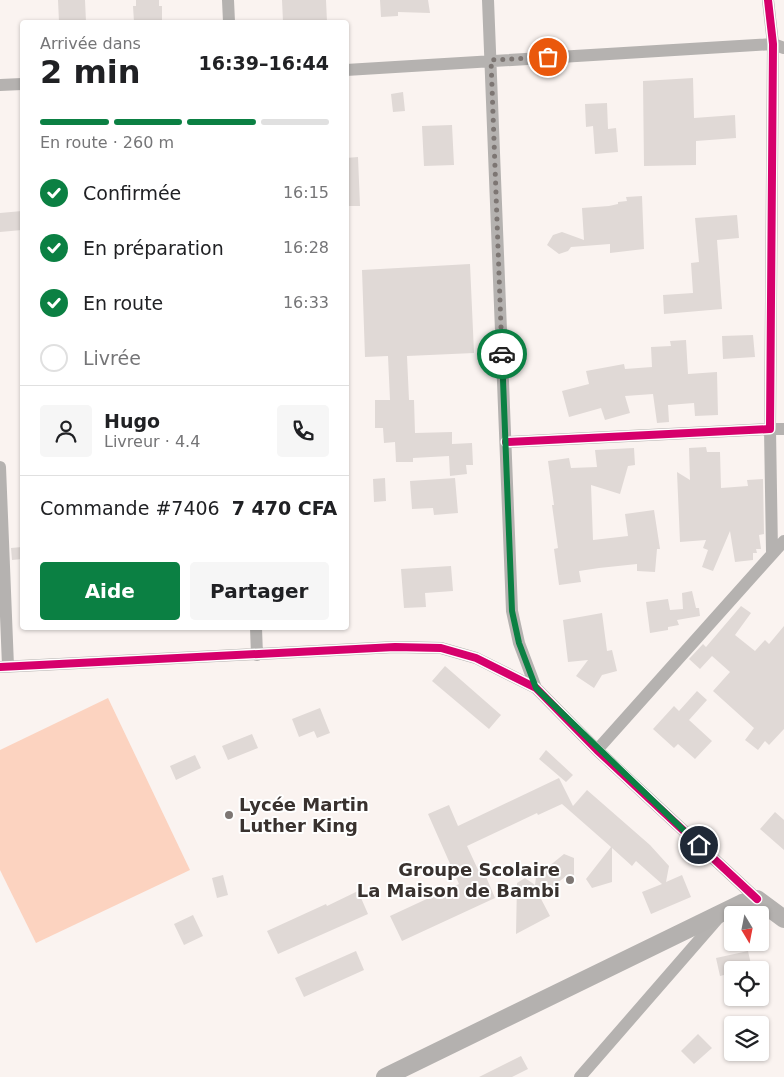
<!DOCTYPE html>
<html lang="fr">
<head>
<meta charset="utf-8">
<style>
	body { margin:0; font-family:"DejaVu Sans",sans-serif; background:#f6f6f6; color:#202124; height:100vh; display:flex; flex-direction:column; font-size:19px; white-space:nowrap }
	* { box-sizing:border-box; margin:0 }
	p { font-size:16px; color:#757577 }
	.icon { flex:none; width:28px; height:28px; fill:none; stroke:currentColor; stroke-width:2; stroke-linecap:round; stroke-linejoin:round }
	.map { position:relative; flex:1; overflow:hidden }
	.side { position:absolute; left:20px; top:20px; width:329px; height:610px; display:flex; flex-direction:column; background:#fff; border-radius:5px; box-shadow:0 1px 4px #0004 }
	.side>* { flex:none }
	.needle { width:32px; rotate:170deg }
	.controls { position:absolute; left:724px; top:906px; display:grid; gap:10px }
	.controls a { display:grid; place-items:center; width:45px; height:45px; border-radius:5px; background:#fff; box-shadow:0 1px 4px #0004; font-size:25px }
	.pin { position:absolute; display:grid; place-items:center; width:42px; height:42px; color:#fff; margin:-21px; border:2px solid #fff; border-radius:50%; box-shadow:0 1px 5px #0007 }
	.courier { position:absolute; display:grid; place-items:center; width:50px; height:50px; margin:-25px; border:4px solid #0b8043; border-radius:50%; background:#fff; color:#222; box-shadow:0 1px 6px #0007 }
	.headline em { font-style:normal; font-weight:700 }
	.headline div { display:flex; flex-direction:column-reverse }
	.headline { display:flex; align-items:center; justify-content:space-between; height:85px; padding:0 20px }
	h1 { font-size:32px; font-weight:700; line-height:38px }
	.bar { display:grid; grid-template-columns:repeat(4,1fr); gap:8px 5px; align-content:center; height:60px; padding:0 20px }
	.bar i { height:6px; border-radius:4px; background:#e0e0e0 }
	.bar .on { background:#0b8043 }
	.bar p { grid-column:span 4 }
	.line { display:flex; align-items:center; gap:12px; padding:0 20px; border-top:1px solid #e0e0e0 }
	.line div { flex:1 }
	.round { display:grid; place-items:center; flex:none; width:52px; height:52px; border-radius:5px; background:#f6f6f6 }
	ol { padding:0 20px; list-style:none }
	li { display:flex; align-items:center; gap:15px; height:55px }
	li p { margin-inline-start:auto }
	li .icon { padding:5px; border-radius:50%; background:#0b8043; color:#fff; stroke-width:4 }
	li:last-child { color:#757577 }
	li i { width:28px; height:28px; border:2px solid #e0e0e0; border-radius:50% }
	.primary-button { display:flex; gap:10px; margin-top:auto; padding:10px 20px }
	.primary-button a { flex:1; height:58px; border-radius:5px; background:#0b8043; color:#fff; font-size:20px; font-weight:700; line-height:58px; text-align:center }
	.primary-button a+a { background:#f6f6f6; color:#202124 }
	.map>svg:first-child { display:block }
	.green { fill:#fcd3c0 }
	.building { fill:#e0d9d6 }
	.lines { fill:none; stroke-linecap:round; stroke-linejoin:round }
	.street { stroke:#b5b2b0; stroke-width:12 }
	.secondary { stroke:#b4b1af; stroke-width:18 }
	.cycleway-casing { stroke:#fff; stroke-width:11 }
	.cycleway { stroke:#d6006c; stroke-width:8 }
	.done { stroke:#7d7673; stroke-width:5; stroke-dasharray:0 9 }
	.route { stroke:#0b8043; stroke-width:6 }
	.poi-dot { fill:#7d7673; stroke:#fff; stroke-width:2 }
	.labels { text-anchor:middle; stroke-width:4; stroke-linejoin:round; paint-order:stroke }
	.poi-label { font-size:18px; font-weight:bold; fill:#39322f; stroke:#fff; text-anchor:start }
</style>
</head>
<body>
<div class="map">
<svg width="784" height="1077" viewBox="0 0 784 1077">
	<rect width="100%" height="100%" fill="#faf3f0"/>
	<path class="green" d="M108,698L190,870L36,943L0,870V750Z"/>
	<path class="building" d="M58,0H85L86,22H59Z
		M136,0H159V6H162V22H134L133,6H136Z
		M282,0H326L327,22H283Z
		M380,0H428L430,13L398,12V16L381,17Z
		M693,78L694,118L735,115L736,138L696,141V165L644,166L643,81Z
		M403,92L405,111L393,112L391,94Z
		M607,103L608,129L616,128L618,152L595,154L593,126L586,127L585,104Z
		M452,125L454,165L424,166L422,126Z
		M358,157L360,206H346V158Z
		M642,196L644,249L610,253V244L571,247L568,251L559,254L547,245L553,235L562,232L584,240L582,208L609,206L618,204V202L627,201L626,197Z
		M22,211V230L0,232V213Z
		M737,215L739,238L717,240L722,309L664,314L663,295L693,293L691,263L699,262L695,218Z
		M470,264L474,353L407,356L409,400H414L415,433L452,432V444L472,443L473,465H466L467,474L450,476L449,456L413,458V462H396L395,442L384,443L383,428H375V400H390L388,356L365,357L362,270Z
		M753,335L755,357L723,359L722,336Z
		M686,340L688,374L717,372L718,415L695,416L694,403L668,405L669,422L657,423L653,394L625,396L630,413L605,420L601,408L569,417L562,391L589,384L586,371L624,364L625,369L652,367L651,347L671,346L670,341Z
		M706,447L707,452H720L721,488L748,486L747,480L763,479L764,534L759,535L761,549H756L757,553H753V560L735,562L730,531L713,571L702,567L708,550L703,548L706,540L680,542L677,472L690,480L689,448Z
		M634,448L635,465L628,466L620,494L591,485L593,540L628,536L625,514L654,510L660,549H657L655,572L637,571V564L599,568L579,571L581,582L559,585L554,549L558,548L552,505H554L548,461L569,458L571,468L597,467L595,450Z
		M385,478L386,501L374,502L373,479Z
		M455,478L458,513L434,515L433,508L412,509L410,481Z
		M22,547V559L12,560L11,548Z
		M451,566L453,591L425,593L426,607L404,608L401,569Z
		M692,591L696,608H699L700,616L677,620L679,625L668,627V630L650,633L646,602L668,599L670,610L683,609L682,593Z
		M741,606L751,613L735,635L755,651L765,640L769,644L784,626V729L769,745L765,741L758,750L745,740L754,728L713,691L730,672L712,656L700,669L689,659L703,644L706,647Z
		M602,613L607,651L612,650L617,671L602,675L594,688L576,676L588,660L568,662L563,620Z
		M445,666L501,715L489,729L432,681Z
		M697,691L707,700L689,720L712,741L695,759L678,744L674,748L653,729L674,706L679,711Z
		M320,708L330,733L317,738L314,731L299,737L292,719Z
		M252,734L258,748L228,760L222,746Z
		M546,750L573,775L566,782L539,759Z
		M195,755L201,768L176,780L170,766Z
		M559,778L573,806L587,790L650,845L669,866L666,882L682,875L691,897L651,914L642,892L662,884L636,861L632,866L612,848V882L592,888L586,879L611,847L562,804L538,815L537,813L467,846L480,874L484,872L495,898L402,941L390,916L459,884L428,814L449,805L458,826Z
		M775,812L784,820V850L760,829Z
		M564,854L574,858V875L566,876L540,897L550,916L516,934L517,883L525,878L535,885L537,868L548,867Z
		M223,875L228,895L217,898L212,878Z
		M358,891L368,914L278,954L267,931L326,904L327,906Z
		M193,915L203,936L184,945L174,924Z
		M356,951L364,970L304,997L295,978Z
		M748,951L752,969L732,970V973L720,976L716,958Z
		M698,1034L712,1048L694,1064L681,1051Z
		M521,1056L528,1069L512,1077H479Z"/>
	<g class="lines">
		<path class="street" d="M228,0L229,22
			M488,0L512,611L519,643L536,688
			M346,70L773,44L784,48
			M0,85L22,84
			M506,442L770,429L773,44L768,0
			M0,467L8,666
			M772,552L770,429H784
			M256,628L257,655
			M0,667L395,647L441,648L476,658L536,688L597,750L757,899
			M597,750L784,541
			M580,1077L720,916"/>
		<path class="secondary" d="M385,1077L742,903L757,899L784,919"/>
		<defs>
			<path id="cycleway" d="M506,442L770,429L773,44L768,0
				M0,667L395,647L441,648L476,658L536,688L597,750L757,899"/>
		</defs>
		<use href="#cycleway" class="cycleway-casing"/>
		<use href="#cycleway" class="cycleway"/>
	</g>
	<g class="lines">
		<path class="done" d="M502,354L491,60L548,57"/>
		<path class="route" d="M502,354L512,611L519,643L536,688L699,845"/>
	</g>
	<g class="poi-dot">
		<circle cx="229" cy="815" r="5"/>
		<circle cx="570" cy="880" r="5"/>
	</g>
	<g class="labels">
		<g class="poi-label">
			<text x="239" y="811">Lycée Martin<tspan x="239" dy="21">Luther King</tspan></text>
			<text x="560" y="876" text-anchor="end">Groupe Scolaire<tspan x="560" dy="21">La Maison de Bambi</tspan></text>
		</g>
	</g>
</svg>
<div class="controls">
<a><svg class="needle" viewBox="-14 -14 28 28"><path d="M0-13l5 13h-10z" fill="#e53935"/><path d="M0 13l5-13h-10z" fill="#757577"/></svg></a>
<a><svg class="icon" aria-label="locate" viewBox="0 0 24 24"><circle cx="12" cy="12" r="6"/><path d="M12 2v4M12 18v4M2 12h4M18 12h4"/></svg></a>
<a><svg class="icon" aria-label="layers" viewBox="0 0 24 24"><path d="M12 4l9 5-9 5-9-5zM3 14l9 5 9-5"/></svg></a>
</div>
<div class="pin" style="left:548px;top:57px;background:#ea580c"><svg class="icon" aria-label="bag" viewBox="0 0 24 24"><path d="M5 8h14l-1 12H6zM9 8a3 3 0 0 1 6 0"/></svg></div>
<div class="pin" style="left:699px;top:845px;background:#1f2937"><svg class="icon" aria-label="home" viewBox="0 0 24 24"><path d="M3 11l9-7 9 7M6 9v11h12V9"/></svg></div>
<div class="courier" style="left:502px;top:354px"><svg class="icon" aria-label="car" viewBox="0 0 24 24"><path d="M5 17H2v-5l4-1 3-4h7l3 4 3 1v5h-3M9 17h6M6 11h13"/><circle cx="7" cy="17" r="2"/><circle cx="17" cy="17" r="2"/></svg></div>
<section class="side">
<div class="headline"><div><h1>2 min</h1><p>Arrivée dans</p></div><em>16:39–16:44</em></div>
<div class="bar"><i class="on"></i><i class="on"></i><i class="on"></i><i></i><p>En route · 260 m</p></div>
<ol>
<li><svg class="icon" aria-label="check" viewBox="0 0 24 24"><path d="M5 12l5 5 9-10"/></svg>Confirmée<p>16:15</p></li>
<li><svg class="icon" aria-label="check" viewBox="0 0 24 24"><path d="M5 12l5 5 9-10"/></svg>En préparation<p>16:28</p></li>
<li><svg class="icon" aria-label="check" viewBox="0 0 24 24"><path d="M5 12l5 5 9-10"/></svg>En route<p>16:33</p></li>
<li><i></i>Livrée</li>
</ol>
<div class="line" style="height:90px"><a class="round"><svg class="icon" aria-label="person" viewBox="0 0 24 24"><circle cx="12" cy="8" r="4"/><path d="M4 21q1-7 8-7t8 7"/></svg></a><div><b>Hugo</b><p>Livreur · 4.4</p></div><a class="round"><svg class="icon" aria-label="phone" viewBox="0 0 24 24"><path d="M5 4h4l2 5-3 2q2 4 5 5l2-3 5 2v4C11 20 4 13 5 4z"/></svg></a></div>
<div class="line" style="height:65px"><div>Commande #7406</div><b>7 470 CFA</b></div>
<div class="primary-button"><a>Aide</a><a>Partager</a></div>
</section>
</div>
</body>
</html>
